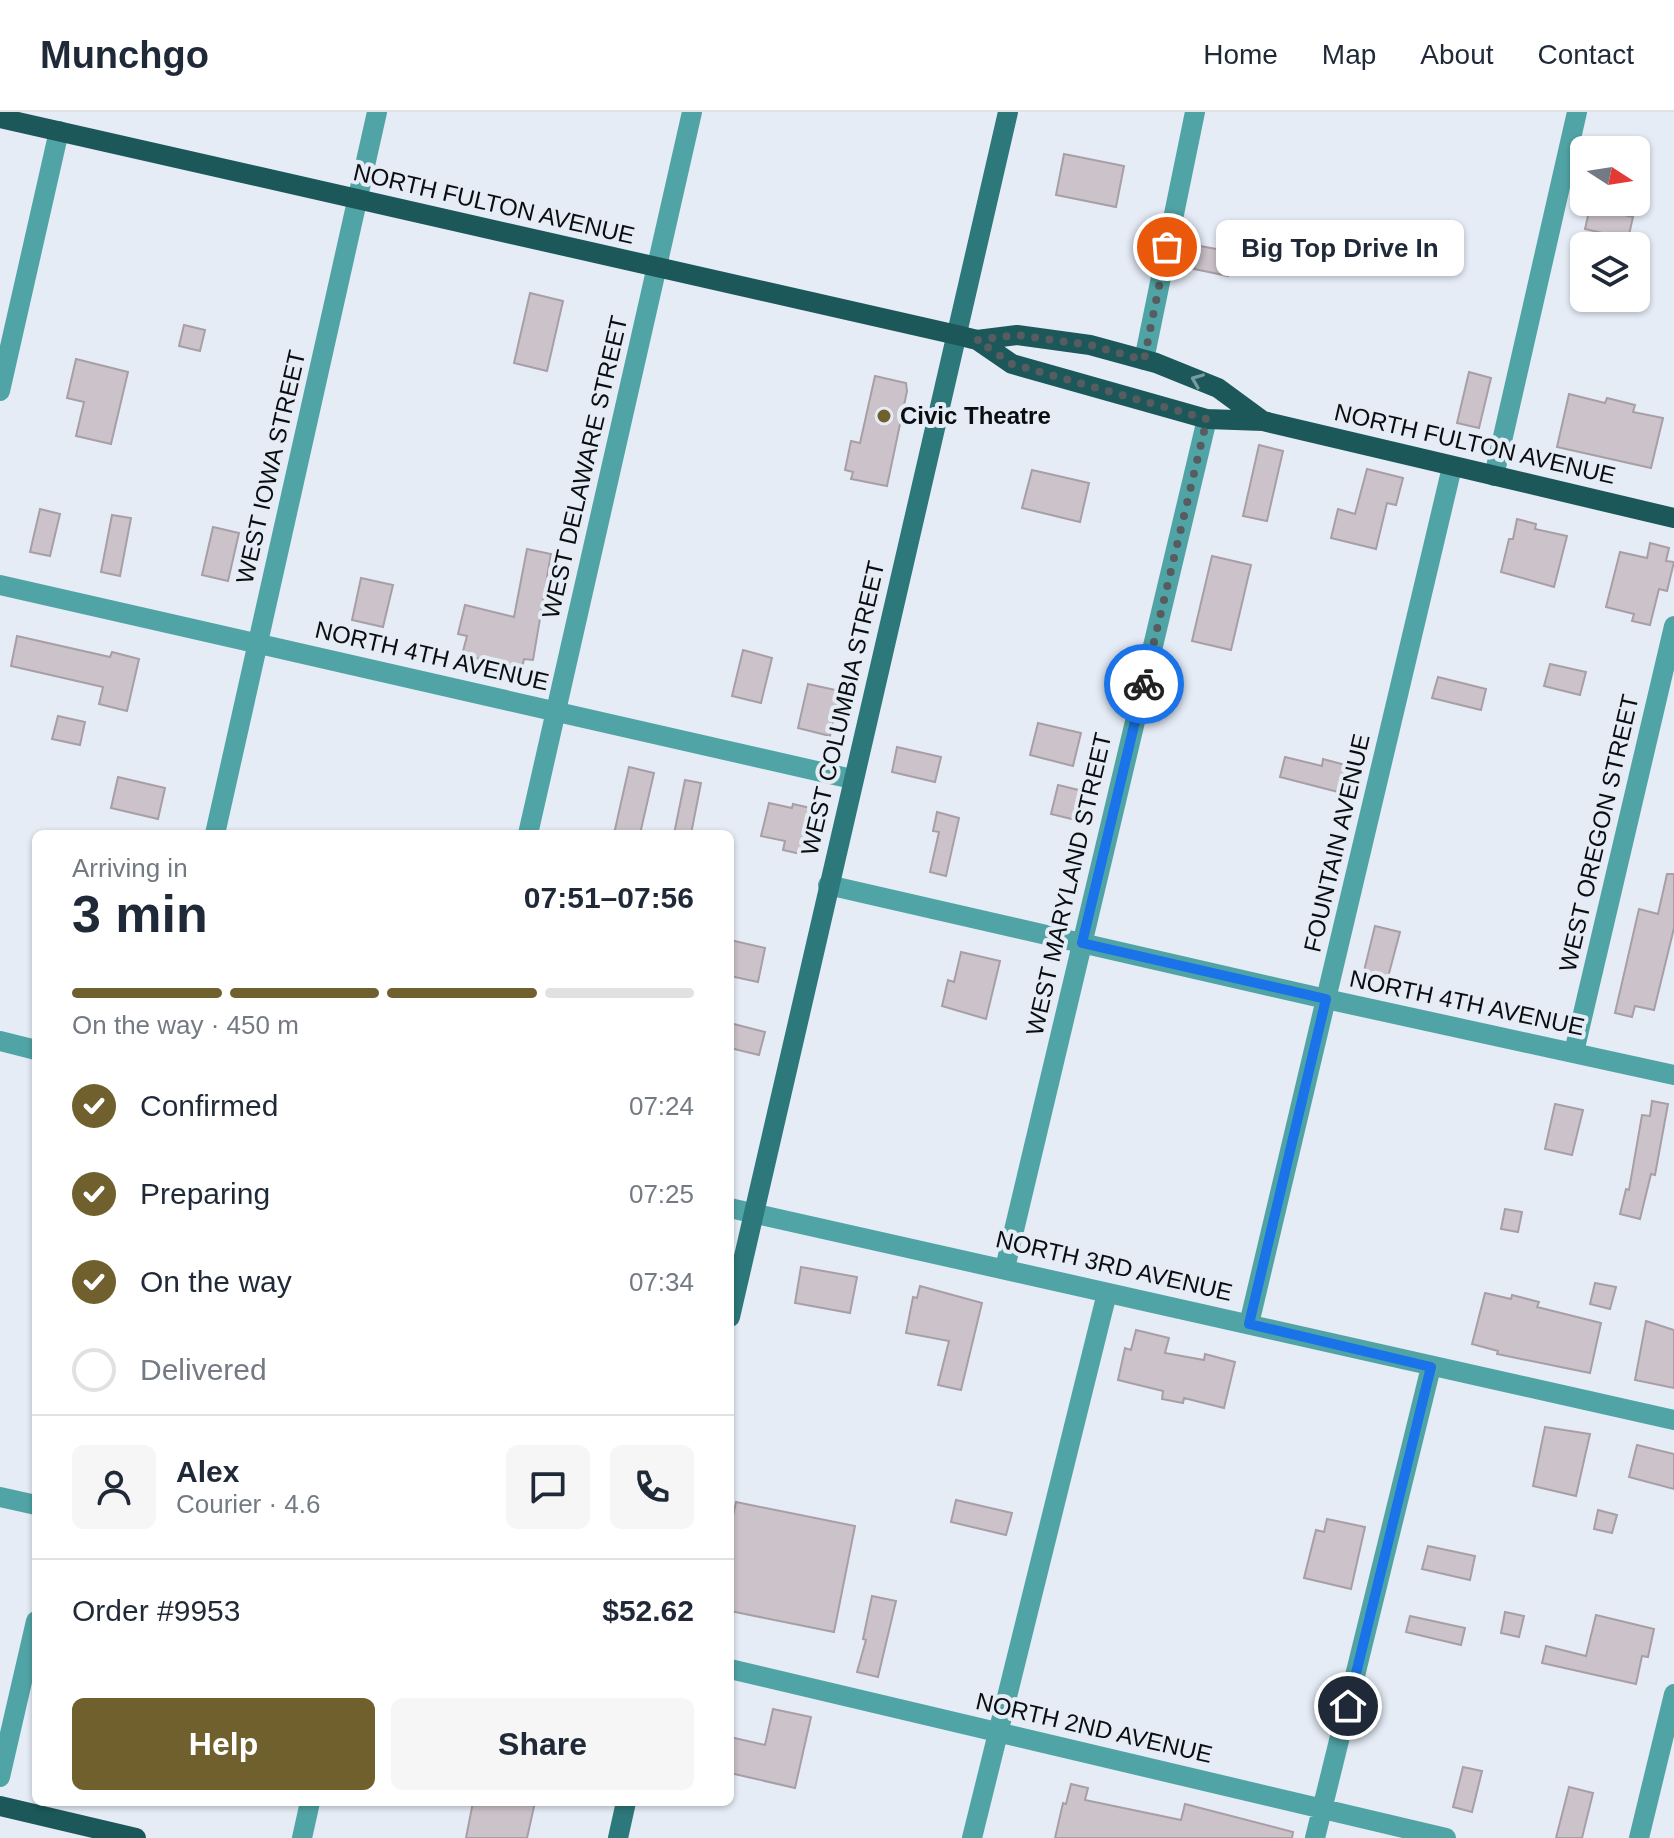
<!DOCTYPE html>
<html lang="en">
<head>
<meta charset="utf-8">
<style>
	body { margin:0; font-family:Arial,sans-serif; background:#f6f6f7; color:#1f2937; height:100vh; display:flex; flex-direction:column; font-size:30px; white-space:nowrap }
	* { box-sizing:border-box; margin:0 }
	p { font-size:26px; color:#747a83 }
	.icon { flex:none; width:44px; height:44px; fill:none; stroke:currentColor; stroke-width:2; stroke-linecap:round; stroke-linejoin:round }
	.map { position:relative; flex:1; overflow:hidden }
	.drawer { position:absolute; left:32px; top:718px; width:702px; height:976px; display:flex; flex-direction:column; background:#fff; border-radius:12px; box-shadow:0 2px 6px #0004 }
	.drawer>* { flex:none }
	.needle { width:52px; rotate:102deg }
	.fabs { position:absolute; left:1570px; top:24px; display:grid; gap:16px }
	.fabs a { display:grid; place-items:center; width:80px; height:80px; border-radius:12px; background:#fff; box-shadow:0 2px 6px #0004; font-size:40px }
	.pin { position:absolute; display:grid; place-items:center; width:68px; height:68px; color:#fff; margin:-34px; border:4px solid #fff; border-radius:50%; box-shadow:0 2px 8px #0007 }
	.courier { position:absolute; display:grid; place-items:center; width:80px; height:80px; margin:-40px; border:6px solid #1a73e8; border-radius:50%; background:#fff; color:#222; box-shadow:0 2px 10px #0007 }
	.bubble { position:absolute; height:56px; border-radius:12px; background:#fff; box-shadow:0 2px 6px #0004; font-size:26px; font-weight:600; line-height:56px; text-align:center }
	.overview em { font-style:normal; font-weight:600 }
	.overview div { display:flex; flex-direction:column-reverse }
	.overview { display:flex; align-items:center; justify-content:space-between; height:136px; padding:0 40px }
	h1 { font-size:52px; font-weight:600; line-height:60px }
	.bar { display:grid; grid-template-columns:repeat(4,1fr); gap:12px 8px; align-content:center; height:96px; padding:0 40px }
	.bar i { height:10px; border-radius:6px; background:#e0e1e3 }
	.bar .current { background:#70602e }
	.bar p { grid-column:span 4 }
	.line { display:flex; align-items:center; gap:20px; padding:0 40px; border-top:2px solid #e0e1e3 }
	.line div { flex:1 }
	.round { display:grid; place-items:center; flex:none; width:84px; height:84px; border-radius:12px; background:#f6f6f7 }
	ol { padding:0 40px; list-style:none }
	li { display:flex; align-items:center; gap:24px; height:88px }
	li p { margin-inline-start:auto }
	li .icon { padding:8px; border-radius:50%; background:#70602e; color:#fff; stroke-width:4 }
	li:last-child { color:#747a83 }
	li i { width:44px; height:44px; border:4px solid #e0e1e3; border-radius:50% }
	.button { display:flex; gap:16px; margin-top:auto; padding:16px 40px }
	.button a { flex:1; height:92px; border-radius:12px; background:#70602e; color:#fff; font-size:32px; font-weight:600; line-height:92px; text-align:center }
	.button a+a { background:#f6f6f7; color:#1f2937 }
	header { display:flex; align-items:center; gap:48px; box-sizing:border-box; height:112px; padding:0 40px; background:#fff; border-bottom:2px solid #e0e1e3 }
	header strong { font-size:38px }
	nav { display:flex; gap:44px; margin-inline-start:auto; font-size:28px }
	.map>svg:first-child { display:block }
	.building { fill:#ccc2ca; stroke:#a79ea6; stroke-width:2 }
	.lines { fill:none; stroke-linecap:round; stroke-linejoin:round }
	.minor { stroke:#51a4a5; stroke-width:20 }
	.tertiary { stroke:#51a4a5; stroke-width:20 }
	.secondary { stroke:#2d787a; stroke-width:20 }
	.primary { stroke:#1c585a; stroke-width:20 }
	.oneway { stroke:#769ba0 }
	.done { stroke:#575c61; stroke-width:8; stroke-dasharray:0 14.4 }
	.route { stroke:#1a73e8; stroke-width:10 }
	.poi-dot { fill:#70602e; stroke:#e5ecf6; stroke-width:3 }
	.labels { text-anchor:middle; stroke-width:8; stroke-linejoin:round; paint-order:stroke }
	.street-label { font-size:24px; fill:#0b0e11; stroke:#e5ecf6 }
	.poi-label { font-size:24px; font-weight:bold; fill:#0b0e11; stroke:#e5ecf6; text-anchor:start }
</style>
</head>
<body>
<header>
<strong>Munchgo</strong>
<nav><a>Home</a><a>Map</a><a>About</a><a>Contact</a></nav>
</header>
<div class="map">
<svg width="1674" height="1726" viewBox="0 0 1674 1726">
	<rect width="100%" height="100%" fill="#e5ecf6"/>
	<path class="building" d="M1064,42L1124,54L1116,95L1056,83Z
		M1590,95L1633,105L1628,127L1585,117Z
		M1200,134L1233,140L1228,164L1194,157Z
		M530,181L563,189L547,259L514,251Z
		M184,213L205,218L200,239L179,234Z
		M76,247L128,260L111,332L76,324L84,290L67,286Z
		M1469,260L1491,266L1479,316L1457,311Z
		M875,264L906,271L907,279L887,374L851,367L853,360L845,358L851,329L860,331Z
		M1569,282L1605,291L1607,286L1635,293L1633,300L1663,306L1651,356L1557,335Z
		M1259,333L1283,339L1267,409L1243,404Z
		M1367,357L1403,366L1396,393L1387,391L1376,437L1331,426L1338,397L1355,402Z
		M1032,358L1089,371L1080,410L1022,396Z
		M40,397L60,402L50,444L30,440Z
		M112,403L131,406L120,464L101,460Z
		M1517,407L1536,412L1535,417L1567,424L1554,475L1501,460L1509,427H1513Z
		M213,415L239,421L228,469L202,463Z
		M1650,431L1669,436L1666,449L1674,450L1667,479L1659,477L1650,513L1632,509L1634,502L1606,495L1620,440L1647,446Z
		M527,437L551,442L533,548L524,547L522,556L462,543L467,524L458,522L465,493L514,505Z
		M1212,444L1251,453L1231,538L1192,529Z
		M361,466L393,473L383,515L352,508Z
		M17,524L110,545L112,540L139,547L127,599L99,592L103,575L11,554Z
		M743,538L772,546L761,591L732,584Z
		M1550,552L1586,560L1580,583L1544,574Z
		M1438,565L1486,577L1481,598L1432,586Z
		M808,572L840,579L830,624L798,616Z
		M58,604L85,610L80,633L52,627Z
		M1038,611L1081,621L1073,654L1030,643Z
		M897,635L941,645L935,670L892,660Z
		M1285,645L1322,654L1323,647L1349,654L1342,681L1280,665Z
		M629,655L654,661L640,722H614Z
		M118,665L165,676L158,707L111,696Z
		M685,668L701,671L691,722H674Z
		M1058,673L1087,680L1080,709L1051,702Z
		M769,691L792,696L793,692L815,697L805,743L783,738L785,729L761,724Z
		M937,700L959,706L946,764L930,760L939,720L933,719Z
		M1667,762H1674V816L1654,898L1635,894L1632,905L1615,901L1639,797L1658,802Z
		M1375,814L1400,820L1388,865L1364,859Z
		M730,828L765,836L758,870L730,864Z
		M961,840L1000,849L986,907L942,894L948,868L954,870Z
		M730,911L765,920L759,943L730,936Z
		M1652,989L1668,992L1655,1063L1651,1062L1640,1107L1620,1102L1626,1077L1629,1078L1642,1003L1650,1004Z
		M1555,992L1583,998L1572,1043L1545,1037Z
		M1505,1097L1522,1100L1518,1120L1501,1117Z
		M801,1155L857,1165L850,1201L795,1191Z
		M1595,1171L1616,1175L1610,1197L1590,1192Z
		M920,1174L982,1191L961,1278L938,1273L949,1229L906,1221L913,1185L917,1186Z
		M1485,1181L1511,1187L1512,1183L1539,1190L1537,1195L1601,1211L1590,1261L1497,1242L1498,1239L1472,1232Z
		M1646,1209L1674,1218V1276L1635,1268Z
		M1136,1218L1169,1226L1165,1241L1204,1248L1205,1242L1235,1250L1224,1296L1184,1286L1183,1291L1162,1287L1163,1279L1118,1268L1125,1236L1131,1238Z
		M1545,1315L1590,1322L1576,1384L1533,1374Z
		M1637,1333L1674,1342V1377L1629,1365Z
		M956,1388L1012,1401L1006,1423L951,1410Z
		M736,1390L855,1414L834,1520L730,1499V1418Z
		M1598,1398L1617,1403L1612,1421L1594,1417Z
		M1327,1407L1365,1415L1351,1477L1304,1466L1316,1418L1324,1420Z
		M1428,1434L1475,1444L1470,1468L1422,1457Z
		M872,1484L896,1489L878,1565L857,1560L866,1528L863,1527Z
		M1505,1500L1524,1504L1519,1525L1501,1521Z
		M1596,1503L1654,1517L1648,1545L1642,1544L1636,1572L1542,1551L1546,1534L1586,1544Z
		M1410,1504L1465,1516L1461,1533L1406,1520Z
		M773,1597L811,1605L795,1676L730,1661V1625L765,1633Z
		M1463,1655L1482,1659L1472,1700L1453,1695Z
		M1071,1672L1088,1676L1085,1688L1181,1708L1185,1692L1293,1720L1292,1726H1055L1063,1691L1066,1692Z
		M1569,1675L1593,1681L1582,1726H1556Z
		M473,1690H535L527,1726H466Z"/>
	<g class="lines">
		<path class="minor" d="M1144,248L1195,0
			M1494,364L1577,0
			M0,473L852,667
			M215,722L377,0
			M528,722L692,0
			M828,773L1326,887L1674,963
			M0,929L36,938
			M1574,940L1674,514
			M730,1096L1674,1308
			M1005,1156L1207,307
			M1249,1212L1452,355
			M0,1385L36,1393
			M730,1557L1446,1726
			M0,1665L36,1509
			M302,1726L310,1690
			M972,1726L1107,1181
			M1315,1726L1431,1255
			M1639,1726L1674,1582"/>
		<path class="tertiary" d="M0,279L59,19"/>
		<path class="secondary" d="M730,1205L1008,0
			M618,1726L626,1690"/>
		<path class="primary" d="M0,6L957,223L977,228L1012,252L1207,307L1263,309L1674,406
			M977,228L1017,223L1090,233L1156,251L1218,276L1263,309
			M0,1694L136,1726"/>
	</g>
	<defs><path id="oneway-chevron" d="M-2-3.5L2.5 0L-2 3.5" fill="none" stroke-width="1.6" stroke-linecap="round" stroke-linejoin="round" transform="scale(2)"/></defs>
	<use class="oneway" href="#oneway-chevron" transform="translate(1197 268) rotate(-158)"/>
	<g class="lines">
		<path class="done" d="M1144,572L1207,307L1012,252L977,228L1017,223L1090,233L1144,248L1167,135"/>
		<path class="route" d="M1144,572L1082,831L1326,887L1249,1212L1431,1255L1348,1594"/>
	</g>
	<circle class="poi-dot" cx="884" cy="304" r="8"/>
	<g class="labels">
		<g class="street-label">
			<text transform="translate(494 92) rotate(13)" y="8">NORTH FULTON AVENUE</text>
			<text transform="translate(1475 332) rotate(13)" y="8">NORTH FULTON AVENUE</text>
			<text transform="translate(271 355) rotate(-77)" y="8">WEST IOWA STREET</text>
			<text transform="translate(585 355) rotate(-77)" y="8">WEST DELAWARE STREET</text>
			<text transform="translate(432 544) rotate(13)" y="8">NORTH 4TH AVENUE</text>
			<text transform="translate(843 596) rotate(-77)" y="8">WEST COLUMBIA STREET</text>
			<text transform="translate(1599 721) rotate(-77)" y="8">WEST OREGON STREET</text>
			<text transform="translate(1337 731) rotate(-77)" y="8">FOUNTAIN AVENUE</text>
			<text transform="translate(1069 772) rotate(-77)" y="8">WEST MARYLAND STREET</text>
			<text transform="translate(1467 891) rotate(12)" y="8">NORTH 4TH AVENUE</text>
			<text transform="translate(1114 1154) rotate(13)" y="8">NORTH 3RD AVENUE</text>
			<text transform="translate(1094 1616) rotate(13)" y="8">NORTH 2ND AVENUE</text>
		</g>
		<g class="poi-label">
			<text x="900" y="312">Civic Theatre</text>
		</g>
	</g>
</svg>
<div class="fabs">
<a><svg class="needle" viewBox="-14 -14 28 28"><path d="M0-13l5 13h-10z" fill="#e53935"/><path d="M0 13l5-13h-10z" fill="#747a83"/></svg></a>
<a><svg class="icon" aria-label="layers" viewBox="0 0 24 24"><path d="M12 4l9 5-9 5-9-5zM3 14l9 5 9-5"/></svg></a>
</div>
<div class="pin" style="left:1167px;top:135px;background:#ea580c"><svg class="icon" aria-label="bag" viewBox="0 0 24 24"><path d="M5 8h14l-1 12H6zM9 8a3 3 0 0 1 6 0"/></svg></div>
<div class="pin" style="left:1348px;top:1594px;background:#1f2937"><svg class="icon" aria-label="home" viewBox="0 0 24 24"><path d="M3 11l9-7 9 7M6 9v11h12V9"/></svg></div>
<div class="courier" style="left:1144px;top:572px"><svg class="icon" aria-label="bike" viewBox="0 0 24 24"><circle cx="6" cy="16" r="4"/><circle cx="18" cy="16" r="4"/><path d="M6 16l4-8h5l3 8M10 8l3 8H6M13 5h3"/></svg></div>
<div class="bubble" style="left:1216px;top:108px;width:248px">Big Top Drive In</div>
<section class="drawer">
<div class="overview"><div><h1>3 min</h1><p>Arriving in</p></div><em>07:51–07:56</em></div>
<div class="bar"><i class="current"></i><i class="current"></i><i class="current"></i><i></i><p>On the way · 450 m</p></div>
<ol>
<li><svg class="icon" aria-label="check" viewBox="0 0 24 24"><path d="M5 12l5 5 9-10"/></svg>Confirmed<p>07:24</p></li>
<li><svg class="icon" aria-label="check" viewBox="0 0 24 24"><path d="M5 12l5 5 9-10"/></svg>Preparing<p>07:25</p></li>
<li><svg class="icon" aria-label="check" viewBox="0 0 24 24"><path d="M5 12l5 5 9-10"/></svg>On the way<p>07:34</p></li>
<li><i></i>Delivered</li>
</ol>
<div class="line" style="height:144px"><a class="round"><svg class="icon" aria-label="person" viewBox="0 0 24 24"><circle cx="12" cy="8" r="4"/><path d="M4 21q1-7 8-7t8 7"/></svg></a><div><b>Alex</b><p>Courier · 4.6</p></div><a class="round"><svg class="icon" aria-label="chat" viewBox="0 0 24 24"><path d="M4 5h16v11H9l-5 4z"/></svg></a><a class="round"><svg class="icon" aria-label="phone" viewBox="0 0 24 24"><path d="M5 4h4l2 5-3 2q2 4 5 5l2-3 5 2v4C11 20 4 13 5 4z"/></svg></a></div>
<div class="line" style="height:104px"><div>Order #9953</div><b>$52.62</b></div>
<div class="button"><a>Help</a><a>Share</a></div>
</section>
</div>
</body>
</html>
